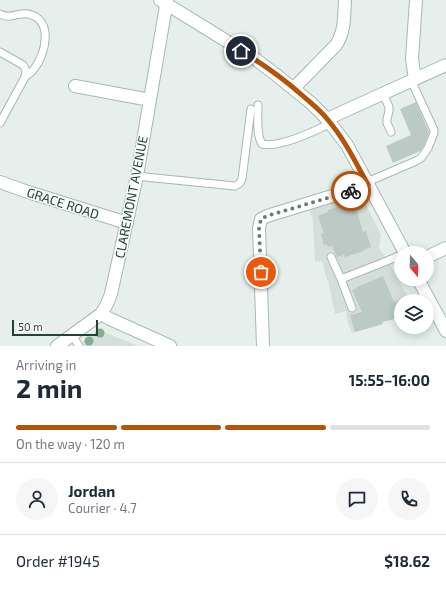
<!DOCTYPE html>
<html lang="en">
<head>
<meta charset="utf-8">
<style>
	body { margin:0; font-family:"Exo 2",sans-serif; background:#f6f6f7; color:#1f2937; height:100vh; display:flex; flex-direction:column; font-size:15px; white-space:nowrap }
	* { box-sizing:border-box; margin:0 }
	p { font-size:13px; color:#747a83 }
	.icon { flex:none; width:22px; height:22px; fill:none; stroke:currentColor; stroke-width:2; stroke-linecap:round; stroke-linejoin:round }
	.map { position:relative; height:346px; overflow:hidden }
	.panel { display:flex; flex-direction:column; background:#fff; flex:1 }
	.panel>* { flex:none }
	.needle { width:26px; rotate:161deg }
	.buttons { position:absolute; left:394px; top:246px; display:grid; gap:8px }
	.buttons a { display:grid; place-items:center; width:40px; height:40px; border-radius:50%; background:#fff; box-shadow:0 2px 10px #0003; font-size:20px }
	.scale { position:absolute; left:12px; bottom:10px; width:86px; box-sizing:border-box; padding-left:4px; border:2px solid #24423a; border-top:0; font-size:11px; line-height:14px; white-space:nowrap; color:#24423a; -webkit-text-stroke:3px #f7fbf9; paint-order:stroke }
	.pin { position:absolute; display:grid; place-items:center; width:34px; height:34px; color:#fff; margin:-17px; border:2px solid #fff; border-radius:50%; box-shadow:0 1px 4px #0007 }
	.courier { position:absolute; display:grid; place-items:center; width:40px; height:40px; margin:-20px; border:3px solid #b45309; border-radius:50%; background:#fff; color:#222; box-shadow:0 1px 5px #0007 }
	.summary em { font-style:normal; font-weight:700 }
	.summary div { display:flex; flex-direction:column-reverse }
	.summary { display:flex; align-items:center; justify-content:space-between; height:68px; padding:0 16px }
	h1 { font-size:26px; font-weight:700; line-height:30px }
	.bar { display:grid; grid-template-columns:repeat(4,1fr); gap:6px 4px; align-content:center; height:48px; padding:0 16px }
	.bar i { height:5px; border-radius:3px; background:#e0e1e3 }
	.bar .selected { background:#b45309 }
	.bar p { grid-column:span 4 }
	.line { display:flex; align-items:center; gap:10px; padding:0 16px; border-top:1px solid #e0e1e3 }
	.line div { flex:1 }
	.round { display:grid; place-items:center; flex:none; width:42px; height:42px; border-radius:21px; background:#f6f6f7 }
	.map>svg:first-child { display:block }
	.built { fill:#d4dfda }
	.building { fill:#bbcac4 }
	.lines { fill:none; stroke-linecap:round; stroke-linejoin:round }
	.service-casing { stroke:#a8b8b2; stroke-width:9 }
	.minor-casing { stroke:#a8b8b2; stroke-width:14 }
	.secondary-casing { stroke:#a4bbb3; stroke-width:14 }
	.service { stroke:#fff; stroke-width:7 }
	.minor { stroke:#fff; stroke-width:12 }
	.secondary { stroke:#fff; stroke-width:12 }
	.tree { fill:#80af93 }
	.done { stroke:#687f78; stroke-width:4; stroke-dasharray:0 7.2 }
	.route { stroke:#b45309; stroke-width:5 }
	.labels { text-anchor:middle; stroke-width:3; stroke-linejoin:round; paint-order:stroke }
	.street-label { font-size:13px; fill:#24423a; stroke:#f7fbf9 }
</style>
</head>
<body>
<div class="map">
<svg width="446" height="346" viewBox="0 0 446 346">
	<rect width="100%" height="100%" fill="#e6efeb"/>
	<path class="built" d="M361,194L381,235L379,248L390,264L410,301H401L394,316V319L383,322V324L352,333L348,323L346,311L335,314L328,280H327L322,261L315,262L313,220L310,211L313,210V208Z
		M99,330L138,346H82L84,345L83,341Z"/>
	<path class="building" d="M416,102L429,132L424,146L420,151L393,163L386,146L411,135L400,109Z
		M357,197L360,208L356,209L363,232L366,231L371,247L363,250L364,251L345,257L344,255L337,257L332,246L328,247L327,244L324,245L321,234L324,233L318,216L328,212V210L344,205L343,201Z
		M383,276L394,302L401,300V314L394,316V319L382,322L383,324L355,332L350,315L362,312L352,290L355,289V288Z"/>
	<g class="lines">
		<defs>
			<path id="service" d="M0,14C11,20 18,12 28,14C54,19 46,54 34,69C32,72 28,74 25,77
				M0,52L23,65C27,70 26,72 25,77L0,123
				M383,93L389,107V111L387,119V123L391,132
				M258,105C258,116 256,135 262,144C279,148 315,131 331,123
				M137,176L155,178L235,186L240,183L242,179L251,109
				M367,182L416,161L421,158L428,148L434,133V130L411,80
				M331,257L341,279L352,308
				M341,279L382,263L401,255
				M72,335L79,346"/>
			<path id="minor" d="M415,79L412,59L416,0
				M75,86L150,100
				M294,88L336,45C345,32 344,16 345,0
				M327,119L446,65
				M0,182L25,191L127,223
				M427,257L446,248
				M101,314L110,319L170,346
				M57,346L101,314L107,304L111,294L137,176L167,0
				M263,346L259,228L261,219L267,216L368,185"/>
			<path id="secondary" d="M160,0L254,58L275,74L311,103L327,119L347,145L405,253
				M418,279L446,331"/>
		</defs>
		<use href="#service" class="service-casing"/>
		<use href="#minor" class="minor-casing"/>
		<use href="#secondary" class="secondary-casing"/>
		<use href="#service" class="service"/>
		<use href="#minor" class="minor"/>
		<use href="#secondary" class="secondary"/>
	</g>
	<g class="tree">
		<circle cx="100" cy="333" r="4.5"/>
		<circle cx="89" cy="341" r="4.5"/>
	</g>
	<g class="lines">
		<path class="done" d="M261,272L259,228L261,219L267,216L351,191"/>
		<path class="route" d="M241,51C263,64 284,79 303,96C312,104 321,111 328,120C345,140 356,163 368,185L351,191"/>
	</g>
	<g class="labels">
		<g class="street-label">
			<text transform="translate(131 197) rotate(-79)" y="5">CLAREMONT AVENUE</text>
			<text transform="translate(63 203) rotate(18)" y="5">GRACE ROAD</text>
		</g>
	</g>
</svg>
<div class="buttons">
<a><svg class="needle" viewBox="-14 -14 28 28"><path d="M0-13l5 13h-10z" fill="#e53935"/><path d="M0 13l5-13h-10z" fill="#747a83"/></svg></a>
<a><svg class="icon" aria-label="layers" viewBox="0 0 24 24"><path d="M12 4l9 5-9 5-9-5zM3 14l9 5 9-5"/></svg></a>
</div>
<div class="scale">50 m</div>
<div class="pin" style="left:261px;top:272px;background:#ea580c"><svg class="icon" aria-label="bag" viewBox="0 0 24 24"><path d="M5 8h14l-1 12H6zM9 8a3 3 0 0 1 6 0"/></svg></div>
<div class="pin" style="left:241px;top:51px;background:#1f2937"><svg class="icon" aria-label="home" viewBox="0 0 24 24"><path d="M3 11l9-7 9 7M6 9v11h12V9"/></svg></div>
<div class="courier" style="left:351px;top:191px"><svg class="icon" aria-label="bike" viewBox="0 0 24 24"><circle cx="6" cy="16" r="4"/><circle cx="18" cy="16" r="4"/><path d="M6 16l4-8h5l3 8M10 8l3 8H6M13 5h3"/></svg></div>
</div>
<section class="panel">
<div class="summary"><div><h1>2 min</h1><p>Arriving in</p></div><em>15:55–16:00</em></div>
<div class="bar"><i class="selected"></i><i class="selected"></i><i class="selected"></i><i></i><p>On the way · 120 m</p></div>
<div class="line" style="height:72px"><a class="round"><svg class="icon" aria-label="person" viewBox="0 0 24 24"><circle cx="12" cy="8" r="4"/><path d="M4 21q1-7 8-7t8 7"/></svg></a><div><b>Jordan</b><p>Courier · 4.7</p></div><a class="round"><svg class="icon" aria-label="chat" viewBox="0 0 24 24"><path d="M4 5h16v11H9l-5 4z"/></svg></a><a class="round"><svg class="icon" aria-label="phone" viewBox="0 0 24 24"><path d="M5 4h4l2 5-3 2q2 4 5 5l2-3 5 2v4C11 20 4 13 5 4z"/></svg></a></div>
<div class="line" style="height:52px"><div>Order #1945</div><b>$18.62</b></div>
</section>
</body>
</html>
